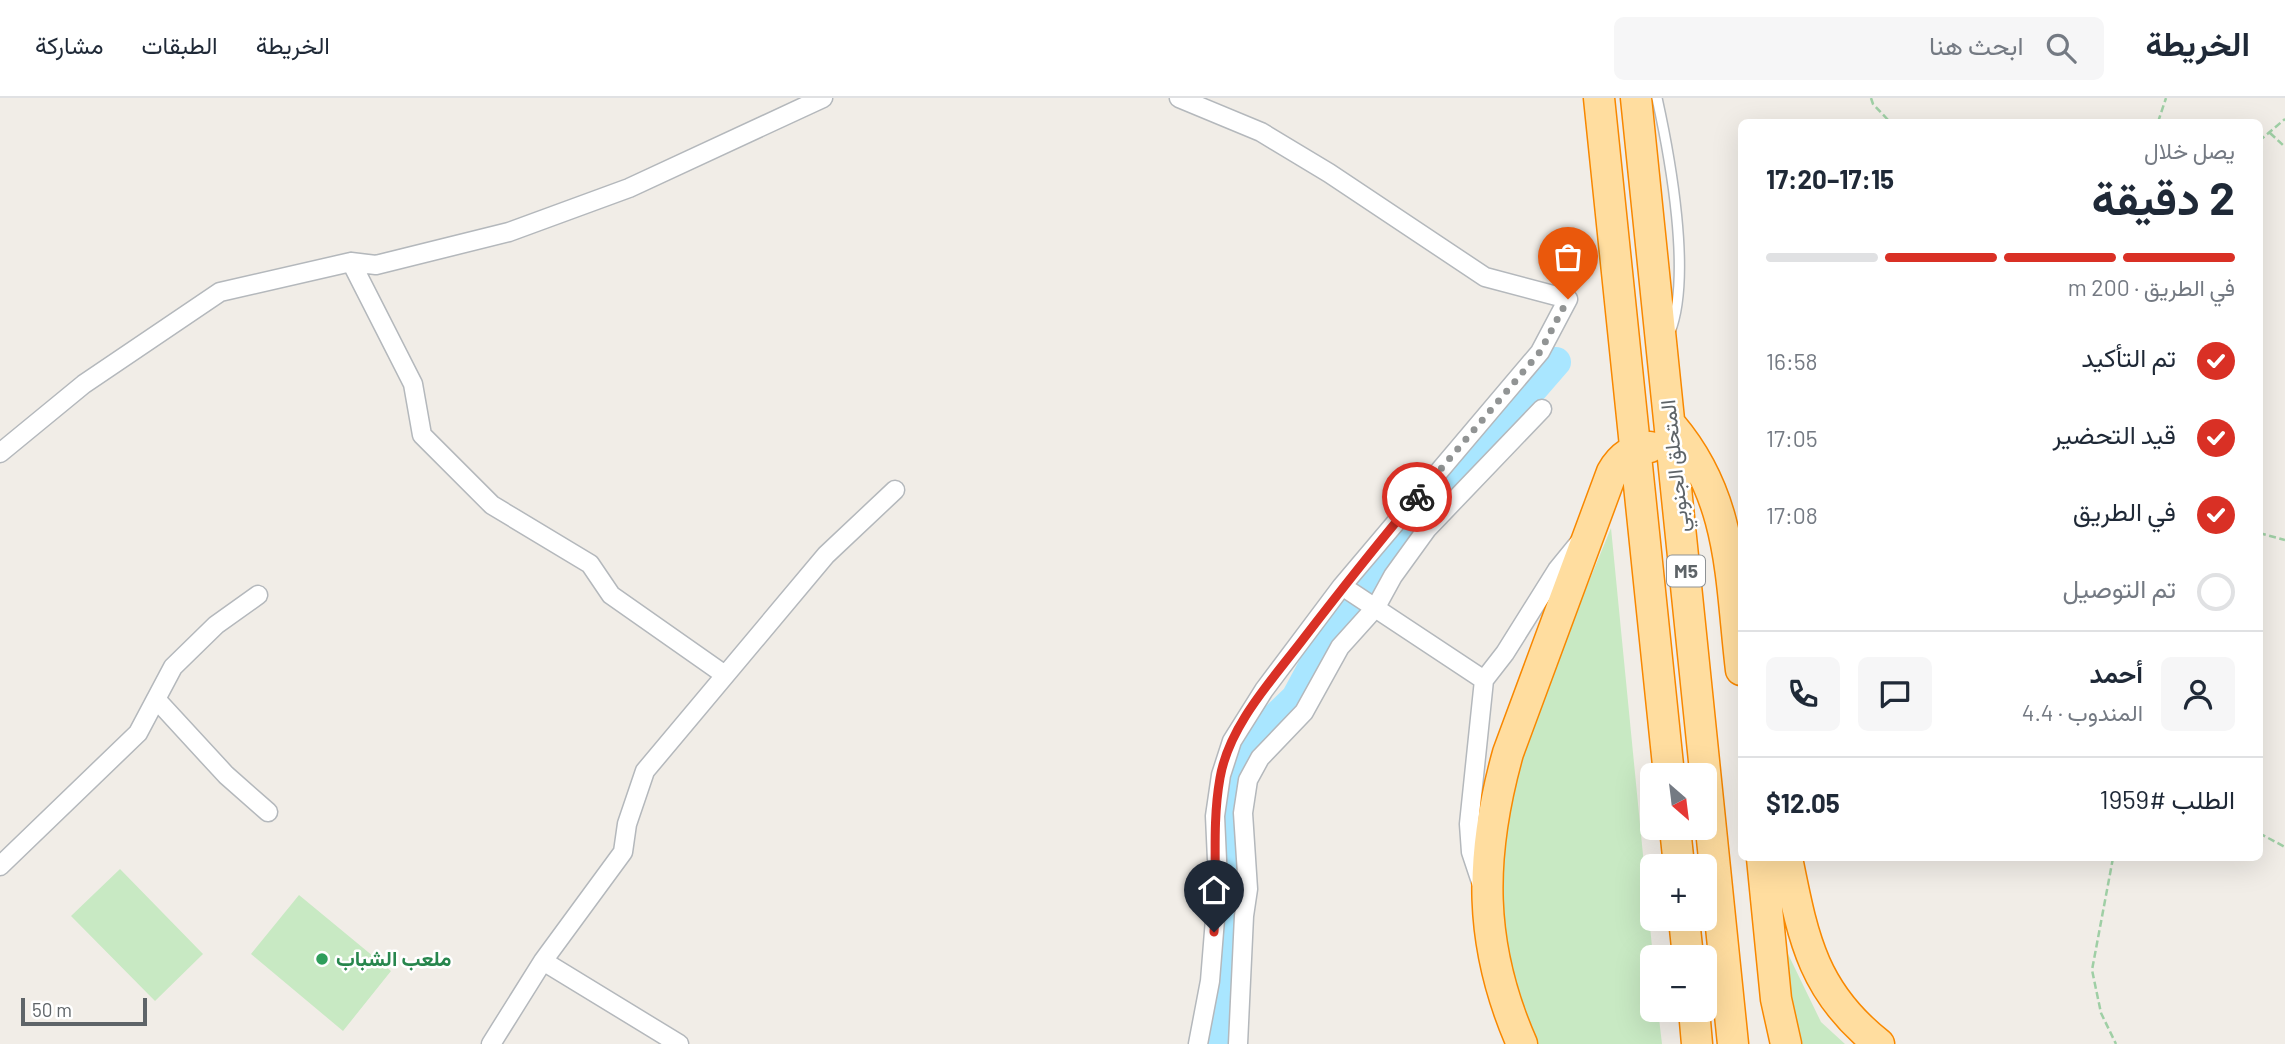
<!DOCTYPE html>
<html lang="ar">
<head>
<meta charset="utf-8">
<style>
	body { margin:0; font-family:Barlow,Vazirmatn,sans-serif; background:#f6f6f7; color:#1f2937; direction:rtl; height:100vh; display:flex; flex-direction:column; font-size:26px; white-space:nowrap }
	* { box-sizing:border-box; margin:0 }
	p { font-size:23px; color:#747a83 }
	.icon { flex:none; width:38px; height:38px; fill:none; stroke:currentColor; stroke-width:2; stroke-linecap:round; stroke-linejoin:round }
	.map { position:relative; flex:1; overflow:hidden; direction:ltr }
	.panel { position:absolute; left:1738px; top:21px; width:525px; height:742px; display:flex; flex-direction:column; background:#fff; border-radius:10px; box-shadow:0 7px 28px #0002; direction:rtl }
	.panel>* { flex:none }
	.needle { width:46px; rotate:152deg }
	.buttons { position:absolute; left:1640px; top:665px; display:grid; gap:14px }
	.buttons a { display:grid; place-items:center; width:77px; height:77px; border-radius:10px; background:#fff; box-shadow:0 7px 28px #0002; font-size:35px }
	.scale { position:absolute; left:21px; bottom:18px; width:126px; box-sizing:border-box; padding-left:7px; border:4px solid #5e6468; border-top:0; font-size:19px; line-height:24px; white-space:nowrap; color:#5e6468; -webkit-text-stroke:5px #fff; paint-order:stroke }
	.pin { position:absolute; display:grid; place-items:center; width:60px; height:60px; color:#fff; margin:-72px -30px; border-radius:50% 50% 50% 0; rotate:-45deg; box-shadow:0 0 7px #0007 }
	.pin .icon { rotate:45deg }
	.courier { position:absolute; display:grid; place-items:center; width:70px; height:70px; margin:-35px; border:5px solid #d93025; border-radius:50%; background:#fff; color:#222; box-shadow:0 2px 9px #0007 }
	.head em { font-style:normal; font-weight:700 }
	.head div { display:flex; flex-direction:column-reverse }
	.head { display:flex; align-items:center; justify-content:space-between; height:119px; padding:0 28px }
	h1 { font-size:46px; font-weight:700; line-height:52px }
	.bar { display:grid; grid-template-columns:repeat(4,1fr); gap:10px 7px; align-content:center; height:84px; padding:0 28px }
	.bar i { height:9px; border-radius:5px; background:#e0e1e3 }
	.bar .selected { background:#d93025 }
	.bar p { grid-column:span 4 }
	.line { display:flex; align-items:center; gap:18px; padding:0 28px; border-top:2px solid #e0e1e3 }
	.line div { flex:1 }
	.round { display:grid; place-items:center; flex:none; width:74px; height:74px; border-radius:10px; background:#f6f6f7 }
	ol { padding:0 28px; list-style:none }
	li { display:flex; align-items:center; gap:21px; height:77px }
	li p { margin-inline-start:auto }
	li .icon { padding:7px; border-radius:50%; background:#d93025; color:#fff; stroke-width:4 }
	li:last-child { color:#747a83 }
	li i { width:38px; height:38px; border:4px solid #e0e1e3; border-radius:50% }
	header { display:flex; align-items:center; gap:42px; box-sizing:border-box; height:98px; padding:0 35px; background:#fff; border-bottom:2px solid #e0e1e3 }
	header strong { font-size:33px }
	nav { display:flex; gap:38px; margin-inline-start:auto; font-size:24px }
	.search { width:490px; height:63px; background:#f6f6f7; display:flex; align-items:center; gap:18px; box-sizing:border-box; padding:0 24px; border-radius:10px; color:#747a83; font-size:26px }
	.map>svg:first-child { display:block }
	.green { fill:#c8e9c3 }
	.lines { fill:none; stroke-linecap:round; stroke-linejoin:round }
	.river { stroke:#a9e6ff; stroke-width:30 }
	.service-casing { stroke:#b4b8bc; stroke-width:12 }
	.minor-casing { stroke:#b4b8bc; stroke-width:21 }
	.trunk-casing { stroke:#f88800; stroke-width:33 }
	.path { stroke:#9fcfa5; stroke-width:2.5; stroke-dasharray:7 3.5; stroke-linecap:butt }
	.service { stroke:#fff; stroke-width:9 }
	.minor { stroke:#fff; stroke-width:18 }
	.trunk { stroke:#ffdd9f; stroke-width:30 }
	.done { stroke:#919494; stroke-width:7; stroke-dasharray:0 12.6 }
	.route { stroke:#d93025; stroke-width:9 }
	.leisure-dot { fill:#2e9e5b; stroke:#fff; stroke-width:2.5 }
	.labels { text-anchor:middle; stroke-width:5; stroke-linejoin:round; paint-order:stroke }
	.shield { fill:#fff; stroke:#8e9295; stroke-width:2 }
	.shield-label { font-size:19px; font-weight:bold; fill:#5e6468 }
	.street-label { font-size:21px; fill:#5e6468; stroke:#fff }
	.leisure-label { font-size:21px; font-weight:bold; fill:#27864d; stroke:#fff; text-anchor:start }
</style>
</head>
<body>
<header>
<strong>الخريطة</strong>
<div class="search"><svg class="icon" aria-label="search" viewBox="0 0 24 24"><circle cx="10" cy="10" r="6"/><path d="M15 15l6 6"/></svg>ابحث هنا</div>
<nav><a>الخريطة</a><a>الطبقات</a><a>مشاركة</a></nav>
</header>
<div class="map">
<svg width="2285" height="946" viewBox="0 0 2285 946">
	<rect width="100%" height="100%" fill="#f1ede7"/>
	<path class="green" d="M1611,430L1653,859L1652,912H1658L1662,946H1536L1529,934L1505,852L1499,797L1509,703L1550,578Z
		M120,771L203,856L155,903L71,818Z
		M1769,791L1788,856L1821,924L1845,946H1792Z
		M299,797L391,873L343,933L251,856Z"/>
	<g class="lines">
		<path class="river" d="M1223,946L1225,878L1235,820L1236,776L1230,725L1237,671L1267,628L1296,600L1325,546L1419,412L1457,378L1556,264"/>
		<defs>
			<path id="service" d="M1657,0C1670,59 1692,178 1670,234"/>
			<path id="minor" d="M1179,0L1261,34L1329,75L1485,179L1568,201L1540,254L1342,488L1264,592L1232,643L1221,677L1215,718L1218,784L1210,883L1198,946
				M351,164L413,286L422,337L492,407L590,466L611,497L725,577
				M0,355L84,286L220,194L351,164L376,167L509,134L629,90L823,0
				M1342,488L1484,582
				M156,601L226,677L268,714
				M0,768L138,635L173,569L216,527L258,497
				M1482,787L1471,754L1469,726L1484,582L1505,555L1557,472L1579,445
				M543,863L679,946
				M491,946L543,863L623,754L627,726L645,673L826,457L895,392
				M1238,946L1244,818L1248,791L1243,715L1248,682L1260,660L1304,614L1340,549L1376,509L1393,478L1427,431L1542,311"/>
			<path id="trunk" d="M1599,0L1669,677
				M1636,0L1733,946
				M1671,327C1734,401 1730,481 1741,572
				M1675,730L1679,768
				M1762,760L1776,901L1786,946
				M1787,760C1803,839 1812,893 1879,946
				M1684,821L1688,859
				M1694,912L1697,946
				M1522,946C1478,846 1479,759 1508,655L1612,374C1621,358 1632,351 1650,349"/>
		</defs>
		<use href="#service" class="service-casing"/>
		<use href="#minor" class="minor-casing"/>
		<use href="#trunk" class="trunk-casing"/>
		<path class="path" d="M1871,0L1873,6L1890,24
			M2158,24L2166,0
			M2270,35L2285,49
			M2259,43L2285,21
			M2259,435L2285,442
			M2259,735L2285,749
			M2113,760L2092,872L2101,915L2116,946"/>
		<use href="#service" class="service"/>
		<use href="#minor" class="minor"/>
		<use href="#trunk" class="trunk"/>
	</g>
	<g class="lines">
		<path class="done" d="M1417,399L1540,254L1568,201"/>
		<path class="route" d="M1214,834C1218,782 1211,730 1220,680C1229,627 1273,581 1304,540C1341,492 1378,445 1417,399"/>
	</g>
	<circle class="leisure-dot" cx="322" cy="861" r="7"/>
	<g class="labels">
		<rect class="shield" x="1667" y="457.5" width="38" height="31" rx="5"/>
		<g class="shield-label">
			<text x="1686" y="480">M5</text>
		</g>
		<g class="street-label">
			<text transform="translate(1675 368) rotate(-96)" y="7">المتحلق الجنوبي</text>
		</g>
		<g class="leisure-label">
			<text x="336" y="868">ملعب الشباب</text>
		</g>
	</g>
</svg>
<div class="buttons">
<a><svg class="needle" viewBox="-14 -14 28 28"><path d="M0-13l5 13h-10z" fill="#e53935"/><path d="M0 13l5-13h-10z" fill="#747a83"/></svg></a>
<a>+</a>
<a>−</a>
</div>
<div class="scale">50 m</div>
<div class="pin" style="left:1568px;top:201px;background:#ea580c"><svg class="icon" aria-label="bag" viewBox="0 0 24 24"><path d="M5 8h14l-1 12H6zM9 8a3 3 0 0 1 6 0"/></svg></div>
<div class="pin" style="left:1214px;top:834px;background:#1f2937"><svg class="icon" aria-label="home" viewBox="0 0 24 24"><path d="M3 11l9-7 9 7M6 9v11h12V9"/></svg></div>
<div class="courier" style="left:1417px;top:399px"><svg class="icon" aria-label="bike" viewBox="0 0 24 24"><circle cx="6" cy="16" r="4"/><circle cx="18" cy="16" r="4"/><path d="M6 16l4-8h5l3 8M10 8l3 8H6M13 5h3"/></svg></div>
<section class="panel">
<div class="head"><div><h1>2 دقيقة</h1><p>يصل خلال</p></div><em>17:15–17:20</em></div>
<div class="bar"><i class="selected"></i><i class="selected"></i><i class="selected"></i><i></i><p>في الطريق · 200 m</p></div>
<ol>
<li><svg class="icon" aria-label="check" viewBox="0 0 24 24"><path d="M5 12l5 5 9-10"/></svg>تم التأكيد<p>16:58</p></li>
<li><svg class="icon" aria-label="check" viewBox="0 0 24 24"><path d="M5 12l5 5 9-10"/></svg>قيد التحضير<p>17:05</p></li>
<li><svg class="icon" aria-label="check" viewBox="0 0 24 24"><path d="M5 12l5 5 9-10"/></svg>في الطريق<p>17:08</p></li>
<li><i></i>تم التوصيل</li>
</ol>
<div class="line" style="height:126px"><a class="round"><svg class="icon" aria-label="person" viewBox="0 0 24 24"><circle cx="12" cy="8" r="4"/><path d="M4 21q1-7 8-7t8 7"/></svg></a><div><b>أحمد</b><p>المندوب · 4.4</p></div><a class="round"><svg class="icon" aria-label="chat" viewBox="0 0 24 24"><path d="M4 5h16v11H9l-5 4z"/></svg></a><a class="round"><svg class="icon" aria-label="phone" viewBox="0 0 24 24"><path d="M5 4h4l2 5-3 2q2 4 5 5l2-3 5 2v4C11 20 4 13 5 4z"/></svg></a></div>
<div class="line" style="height:91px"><div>الطلب #1959</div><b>$12.05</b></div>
</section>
</div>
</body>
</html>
